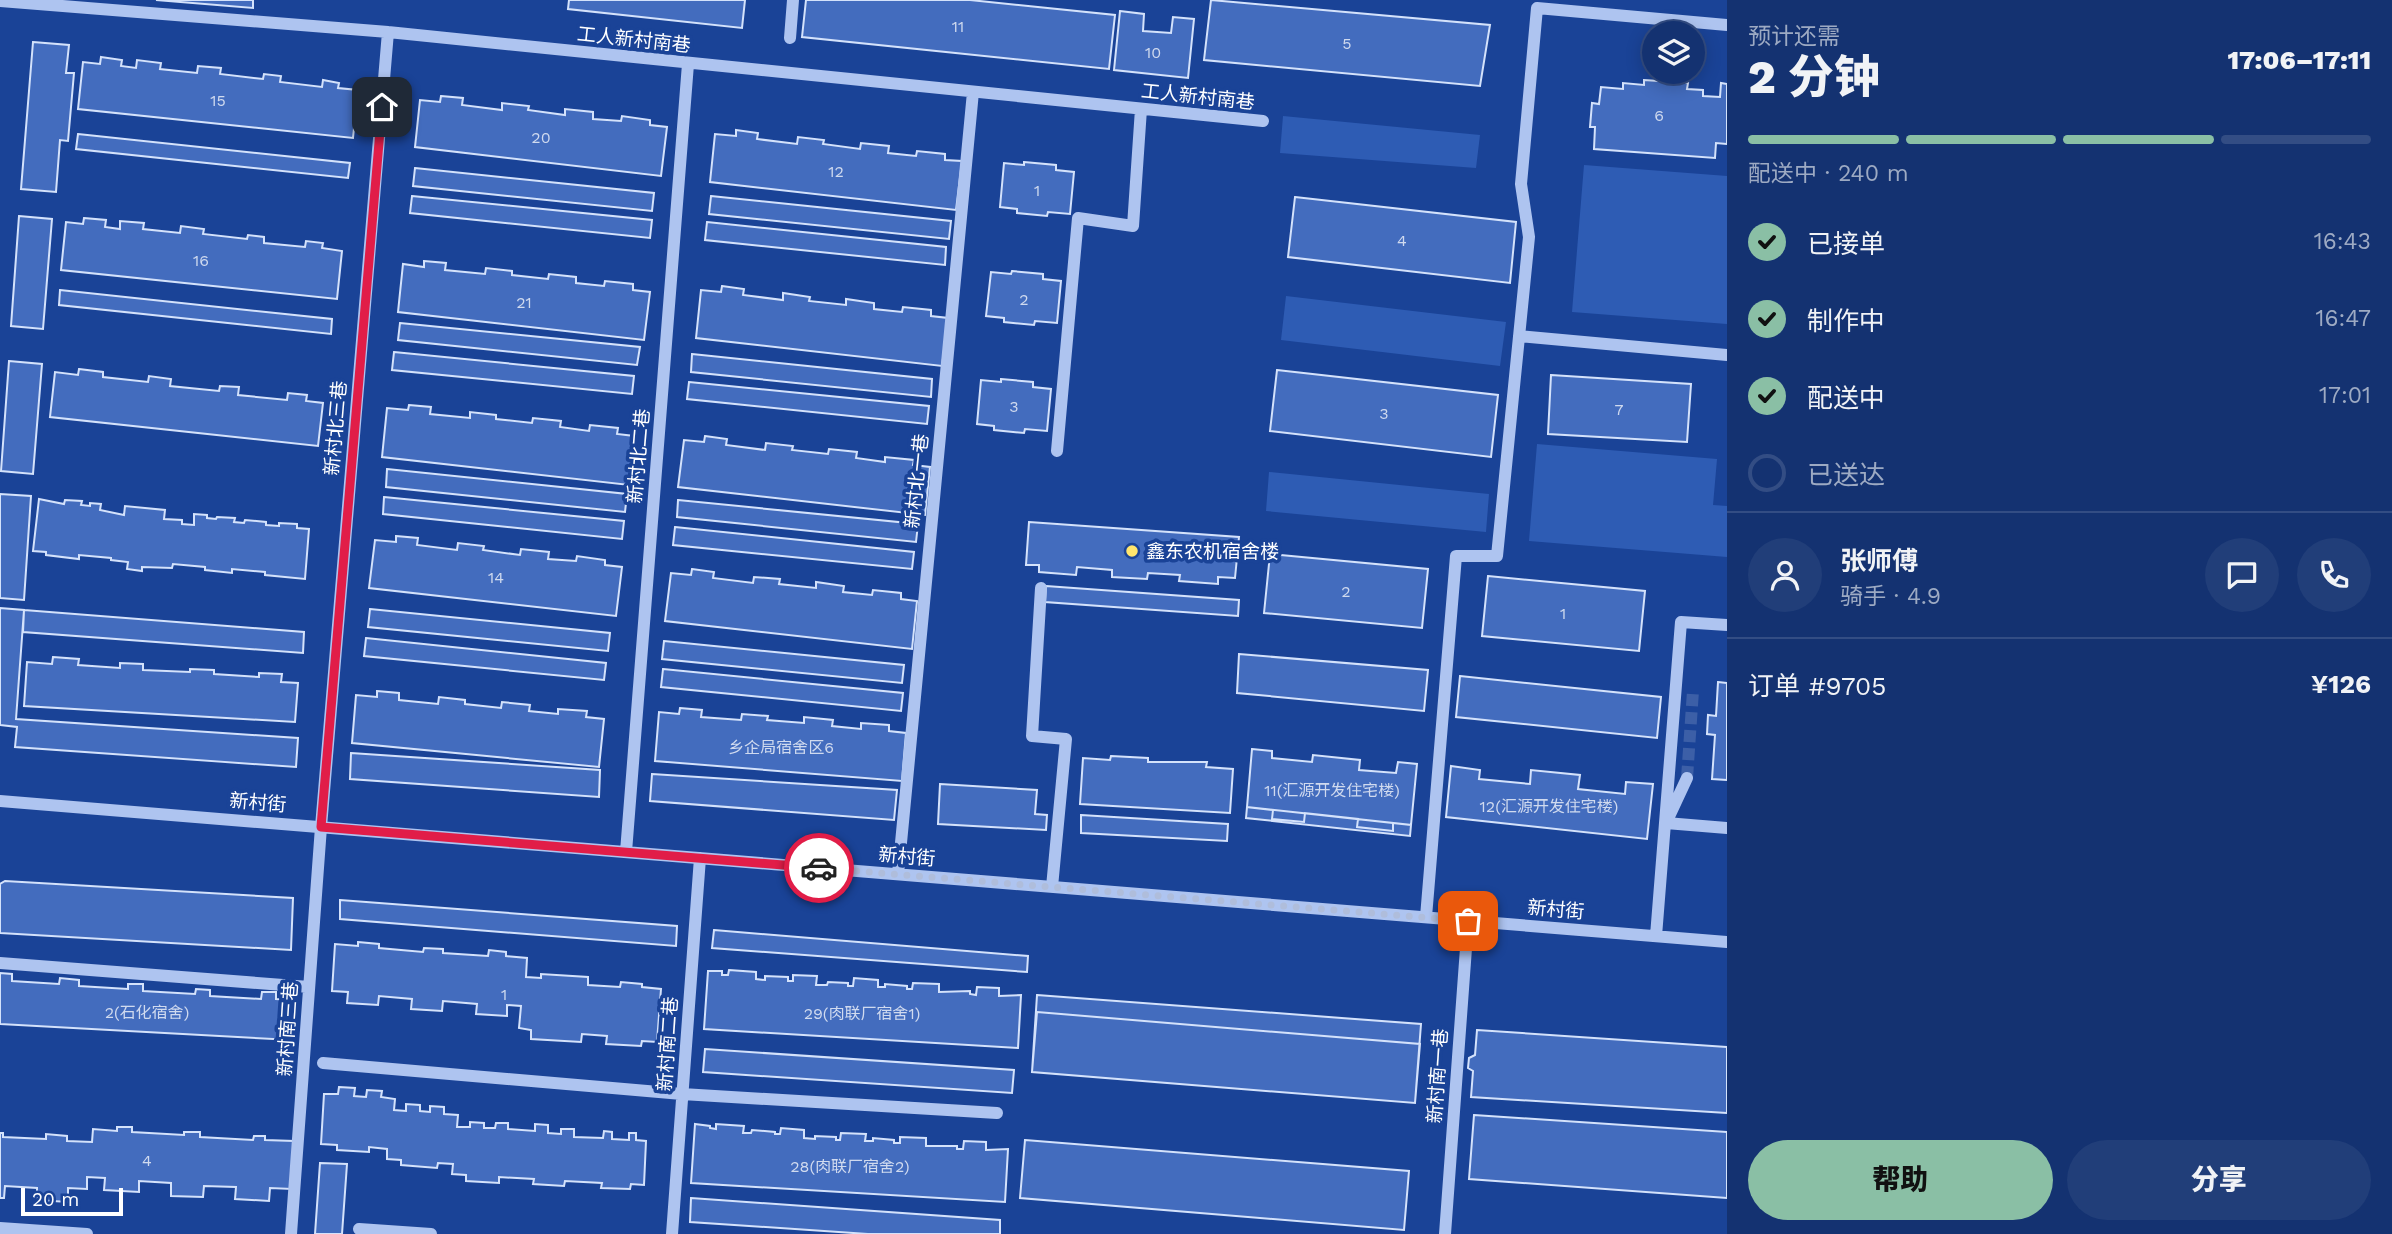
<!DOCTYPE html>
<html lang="zh">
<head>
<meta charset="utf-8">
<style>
	body { margin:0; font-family:"Work Sans","Noto Sans SC",sans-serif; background:#213e79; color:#f1f3f6; height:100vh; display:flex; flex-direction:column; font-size:26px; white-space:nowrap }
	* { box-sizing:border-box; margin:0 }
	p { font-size:23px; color:#9daac3 }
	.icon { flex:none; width:38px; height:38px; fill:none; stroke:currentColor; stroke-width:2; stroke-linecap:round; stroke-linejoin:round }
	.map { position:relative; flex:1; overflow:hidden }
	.drawer { display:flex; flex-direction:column; background:#143271; width:665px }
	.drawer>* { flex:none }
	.tools { position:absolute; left:1642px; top:21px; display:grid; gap:14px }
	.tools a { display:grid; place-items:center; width:63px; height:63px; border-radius:50%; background:#143271; box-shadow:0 4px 18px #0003,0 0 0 2px #334d84; font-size:35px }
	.scale { position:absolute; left:21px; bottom:18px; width:102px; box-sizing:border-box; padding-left:7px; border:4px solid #fff; border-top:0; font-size:19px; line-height:24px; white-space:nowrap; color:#fff; -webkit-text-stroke:5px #1a4397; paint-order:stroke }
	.pin { position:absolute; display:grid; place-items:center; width:60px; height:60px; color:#fff; margin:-30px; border-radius:14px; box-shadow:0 4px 10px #0006 }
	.courier { position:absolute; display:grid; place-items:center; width:70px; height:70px; margin:-35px; border:5px solid #e11d48; border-radius:50%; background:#fff; color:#222; box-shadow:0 2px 9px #0007 }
	.headline em { font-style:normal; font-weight:800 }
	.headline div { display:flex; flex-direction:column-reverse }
	.headline { display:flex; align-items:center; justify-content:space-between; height:119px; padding:0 21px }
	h1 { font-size:46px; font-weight:800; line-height:52px }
	.bar { display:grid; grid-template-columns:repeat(4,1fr); gap:10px 7px; align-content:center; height:84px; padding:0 21px }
	.bar i { height:9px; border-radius:5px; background:#334d84 }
	.bar .selected { background:#8abfa5 }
	.bar p { grid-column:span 4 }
	.line { display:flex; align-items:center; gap:18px; padding:0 21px; border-top:2px solid #334d84 }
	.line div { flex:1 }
	.round { display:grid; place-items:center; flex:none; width:74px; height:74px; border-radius:37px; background:#213e79 }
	ol { padding:0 21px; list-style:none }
	li { display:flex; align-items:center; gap:21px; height:77px }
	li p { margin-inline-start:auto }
	li .icon { padding:7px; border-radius:50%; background:#8abfa5; color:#111; stroke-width:4 }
	li:last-child { color:#9daac3 }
	li i { width:38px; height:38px; border:4px solid #334d84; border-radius:50% }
	.primary-button { display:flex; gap:14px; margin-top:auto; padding:14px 21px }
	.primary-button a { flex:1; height:80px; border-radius:42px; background:#8abfa5; color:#111; font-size:28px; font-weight:800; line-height:80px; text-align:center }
	.primary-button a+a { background:#213e79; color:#f1f3f6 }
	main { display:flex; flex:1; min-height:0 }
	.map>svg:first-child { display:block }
	.green { fill:#2e5cb4 }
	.building { fill:#436cbe; stroke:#d4e2fb; stroke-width:2 }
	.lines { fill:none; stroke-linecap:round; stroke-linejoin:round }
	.minor-tunnel { stroke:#3c5fa7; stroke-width:12; stroke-dasharray:12 6; stroke-linecap:butt }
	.minor { stroke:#aec4f0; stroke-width:12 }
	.done { stroke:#afbddb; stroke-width:7; stroke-dasharray:0 12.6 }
	.route { stroke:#e11d48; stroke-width:9 }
	.poi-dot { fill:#ffe56d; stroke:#1a4397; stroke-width:2.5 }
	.labels { text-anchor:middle; stroke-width:7; stroke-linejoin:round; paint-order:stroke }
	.number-label { font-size:16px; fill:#d0daef }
	.street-label { font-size:19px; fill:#fff; stroke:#1a4397 }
	.poi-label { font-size:19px; fill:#fff; stroke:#1a4397; text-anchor:start }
</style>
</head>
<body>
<main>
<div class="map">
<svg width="1727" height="1234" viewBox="0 0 1727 1234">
	<rect width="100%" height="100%" fill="#1a4397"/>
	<path class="green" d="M1283,116L1480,135L1476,168L1280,153Z
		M1584,165L1727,176V324L1572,312Z
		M1286,296L1506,322L1500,366L1281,340Z
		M1537,444L1717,459L1713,505L1727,506V557L1529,541Z
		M1269,472L1489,494L1486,532L1266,511Z"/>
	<path class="building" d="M156,0H253V8Z
		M569,0H745L742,28L568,9Z
		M806,0H970L1115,15L1109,69L802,37Z
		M1211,0L1490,25L1480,86L1204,60Z
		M1120,11L1144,14L1143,31L1171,33L1173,17L1194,19L1188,78L1114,70Z
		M33,42L69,45L66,73H74L68,141L60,140L56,192L21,189Z
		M101,57L122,60L121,66L136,68L137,60L161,63L160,69L197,73L198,66L221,68L220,74L263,79L264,74L281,76L280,82L322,87L323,80L339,83L338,88L358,90L353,138L78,109L83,62L100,64Z
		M1644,80L1688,83L1687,89L1703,90V96L1720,97L1721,83L1727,84V144L1716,143L1715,158L1594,149L1595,127H1590L1592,103L1599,104L1601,87L1623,89V83L1644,85Z
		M441,96L463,98L462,105L502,110V103L529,106L528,110L565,115V109L593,112V119L621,121L622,116L650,120V125L667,127L661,176L415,147L420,100L440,102Z
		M736,130L758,133L757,139L797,144L798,137L824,140L823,144L860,149L861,143L889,146L888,153L916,156L917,151L945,154V160L962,161L956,210L710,182L715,134L736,136Z
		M78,134L350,163L348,178L76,149Z
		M1024,162L1056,165V170L1074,172L1070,214L1048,212L1047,216L1017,213V209L1000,207L1004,163L1024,165Z
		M415,168L654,193L652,211L413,186Z
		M412,196L652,220L650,238L410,213Z
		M711,196L951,221L949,239L709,214Z
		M1295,197L1516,222L1510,283L1288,257Z
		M19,216L52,219L43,329L11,326Z
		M84,218L106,220L105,227L120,229V221L144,223L143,229L180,233L181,226L204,229L203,234L247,239L248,235L264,237V243L305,247L306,241L323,243L322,248L342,251L337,299L61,270L66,222L83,224Z
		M707,222L946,247L945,265L705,240Z
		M424,261L446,263L445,270L485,274L486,268L512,271V275L548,279L549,274L576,277V283L604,286L605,281L633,284V290L650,292L644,340L398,312L403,264L424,267Z
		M1012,271L1043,274V279L1061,281L1057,323L1035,321L1034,325L1004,322V318L986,316L991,272L1011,274Z
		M722,286L744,289L743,295L783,300V293L810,297L809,301L846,305V299L874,303V309L902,312L903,307L931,310V316L948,318L942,366L696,338L701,290L721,292Z
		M60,290L332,319L331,334L59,305Z
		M400,323L640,347L637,365L398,340Z
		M394,352L634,376L632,394L392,370Z
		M692,354L932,379L931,397L691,372Z
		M9,361L42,364L33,474L1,471Z
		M79,369L103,372V377L148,382L149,376L171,379L170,386L219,391L220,386L239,387L238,395L287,400L288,393L307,395L306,401L323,403L318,446L50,417L55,372L78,375Z
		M1277,370L1498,395L1491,457L1270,431Z
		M1551,375L1691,384L1687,442L1548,434Z
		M1001,379L1033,382V387L1051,389L1047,431L1025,429L1024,433L994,430V426L977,424L981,380L1001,382Z
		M689,382L929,406L927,424L687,399Z
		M409,405L431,407L430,414L470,418V412L496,415V419L532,423L533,418L561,421L560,427L589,431L590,425L618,428L617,434L634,436L629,485L382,457L387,408L408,410Z
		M705,436L727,439L726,445L765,450L766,443L793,446L792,450L828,454L829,449L857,452L856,458L885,462V457L914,460L913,465L930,467L925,515L678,487L684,440L704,442Z
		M387,469L627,494L625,512L386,487Z
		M0,494L31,496L24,600L0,598Z
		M384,497L624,521L622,539L383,514Z
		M39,499L64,504L65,500L82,501L81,505L90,506V503L101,504L100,510L124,515L125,506L165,510L164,519L182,520V524L194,525V514L207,515V518L216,519L217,517L235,518L234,522L244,523L245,520L266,522V525L279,526V523L297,524V528L309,529L305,579L265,575V572L232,569V573L205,570V567L173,564L172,568L142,567V571L127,569L128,562L111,560V558L79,555V559L46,555V552L33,551Z
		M678,500L918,524L916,542L677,517Z
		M1029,522L1239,537L1235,578L1218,577V584L1179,581L1180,575L1148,573L1147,579L1112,577V570L1077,567L1076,575L1039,572V565H1026Z
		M675,527L914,552L912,569L673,545Z
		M396,536L418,538L417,545L457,550L458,543L484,546L483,550L520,555L521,549L549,552L548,559L576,561L577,556L605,560V565L622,567L616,616L369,588L375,540L396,542Z
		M1270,554L1428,569L1422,628L1264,613Z
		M692,569L714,572L713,578L753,583L754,577L780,579L779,584L816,588V582L844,586L843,592L872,595L873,590L901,593V599L917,601L912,649L665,621L671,573L691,575Z
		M1488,576L1645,591L1639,651L1482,636Z
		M1046,586L1239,600L1238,616L1045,602Z
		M0,608L24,610L16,719L298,738L296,767L15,747L17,727L0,725Z
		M370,609L610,633L608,651L368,627Z
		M24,610L304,632L303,653L23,632Z
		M366,638L606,663L604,680L364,656Z
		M664,641L904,665L902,683L662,659Z
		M1239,654L1428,670L1424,711L1237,693Z
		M53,657L79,659L78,665L120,668V663L143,664V670L190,672V669L214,670V674L259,677V673L282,674L281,682L298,683L295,722L24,706L27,662L52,664Z
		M663,669L903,693L901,711L661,687Z
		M1460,676L1661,697L1657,738L1456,717Z
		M1718,682L1727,683V780L1712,779L1715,735L1707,734L1708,715L1716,716Z
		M377,691L399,693V700L438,704L439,697L465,700V704L501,708L502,702L530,705L529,711L558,714V709L587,711L586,717L604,719L599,767L352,743L356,695L377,697Z
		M680,708L702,710L701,717L741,720L742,714L768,716L767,720L804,723V717L833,720L832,726L861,729V723L889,725V731L906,733L902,781L655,761L659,712L679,714Z
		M1252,749L1272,751V758L1312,762L1313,755L1360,760L1359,770L1396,773L1398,762L1417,764L1411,825L1393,823V831L1357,827L1358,819L1305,813L1304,822L1272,819L1273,810L1247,807Z
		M351,753L600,770L599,797L350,779Z
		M1111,756L1148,758V762H1207L1206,767L1233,769L1230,813L1080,804L1083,758L1110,760Z
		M1451,766L1480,770L1479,779L1530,784L1531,770L1580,775L1578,789L1625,794L1626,782L1653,784L1647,839L1446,817Z
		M652,774L897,790L894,820L650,801Z
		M940,784L1037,790L1035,814L1047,815L1046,830L938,824Z
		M1247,807L1411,825L1410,836L1246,818Z
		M1081,815L1228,824L1227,841L1081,833Z
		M5,881L293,898L291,950L0,933V884Z
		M340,900L677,926L676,946L340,919Z
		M714,930L1028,956L1027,972L712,948Z
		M358,942L379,944V948L423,952L424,948L443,949V953L488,956L489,950L506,952V956L527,958L526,977L541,978V974L588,977V985L620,987L621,982L642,984V987L661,989L657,1042L642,1041L641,1046L606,1044L607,1036L582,1034L581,1042L531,1039V1030L519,1028L521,1006L507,1005V1016L476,1014L477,1004L443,1001L442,1011L411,1009L412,999L379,996L378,1005L347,1003L348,992L332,991L335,944L358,946Z
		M729,970L756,972V979L765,980V976L788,977V981H793V975L817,976L816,985H827L828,982L848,983V986H853L854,978L878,980V987H885V984L907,986V989H912L913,983L939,984V992L970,991V994L976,995L977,987L999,988V996L1021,995L1018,1048L704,1029L708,971H722V975H728Z
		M0,973L12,974V981L59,984L60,978L79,980V986L128,989V984H143V991L195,994L196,989L210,990V996L261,999L262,992H276V999L295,1000L292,1040L0,1024Z
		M1037,995L1421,1024L1415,1103L1032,1072Z
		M1037,1012L1420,1044L1415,1103L1032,1072Z
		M1477,1030L1727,1047V1113L1471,1097L1473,1071L1468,1068L1469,1058L1475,1055Z
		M705,1049L1014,1070L1012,1093L703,1072Z
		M339,1087L355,1088L354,1096L366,1097L367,1090L382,1091L381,1097L395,1099L394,1110L406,1111V1104L420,1105V1111L430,1112V1106L444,1107V1114L458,1115L457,1127H470V1122L484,1123V1128H495L496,1123H508V1129L535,1131V1124L548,1125V1133L561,1134V1129H574V1137L603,1138L604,1131L612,1132V1139L629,1140V1133H636V1140L646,1141L644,1185L631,1184L630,1189L601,1188L602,1183L565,1181L564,1186L533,1184L534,1179L499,1177V1183L466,1181V1175L452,1174L453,1164L438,1163L437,1168L401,1165V1160L387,1159V1149L369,1147V1152L337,1150V1145L321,1144L324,1094H338Z
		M1474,1115L1727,1132V1198L1469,1179Z
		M695,1124L710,1126V1128L716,1129V1124L744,1126L743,1133H751L752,1130L775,1132V1134H780L781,1128L804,1130V1138L815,1139V1136L836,1137V1140H840L841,1133L866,1134L865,1141H873V1138L894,1140V1143H900V1137L926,1138V1146H957V1149H963L964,1141L986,1142V1150L1008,1149L1005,1202L691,1183Z
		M117,1127H132V1132L184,1135V1132H200V1137L253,1140L254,1136H265V1140L294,1141L292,1189L270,1188L269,1201L235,1199L236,1187L204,1186L203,1197L171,1196V1183L139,1181V1192L104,1190L105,1178L87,1177V1189L68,1188V1202L37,1200V1188L5,1186L4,1198H0V1133H3V1137L46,1139V1134L67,1136V1141L92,1142L93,1129L117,1131Z
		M1025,1140L1409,1171L1404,1230L1020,1198Z
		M320,1163L347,1164L342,1234H315Z
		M691,1198L1000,1220V1234H868L690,1222Z"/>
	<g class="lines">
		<path class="minor-tunnel" d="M1687,778L1693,691"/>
		<path class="minor" d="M0,1L388,32L1263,121
			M790,38L793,0
			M1519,336L1727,355
			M1057,451L1078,218L1133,226L1141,109
			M1041,588L1032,736L1066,739L1052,887
			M1687,778L1666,823L1727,828
			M0,801L1727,942
			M626,852L688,64
			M898,874L973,92
			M1426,917L1456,556H1497L1529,237L1521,184L1537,8L1727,25
			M1656,936L1681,622L1727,625
			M0,963L309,987
			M323,1063L682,1094L997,1113
			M0,1228L87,1234
			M359,1229L431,1234
			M291,1234L321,827L388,32
			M672,1234L700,858
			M1445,1234L1468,921"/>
	</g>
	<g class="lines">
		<path class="done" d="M819,868L1468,921"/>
		<path class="route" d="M382,107L321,827L819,868"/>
	</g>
	<circle class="poi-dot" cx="1132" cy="551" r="7"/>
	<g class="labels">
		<g class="number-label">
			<text x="958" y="32">11</text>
			<text x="1347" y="49">5</text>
			<text x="1153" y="58">10</text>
			<text x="218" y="106">15</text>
			<text x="1659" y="121">6</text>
			<text x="541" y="143">20</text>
			<text x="836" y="177">12</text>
			<text x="1037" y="196">1</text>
			<text x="1402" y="246">4</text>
			<text x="201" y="266">16</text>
			<text x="1024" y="305">2</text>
			<text x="524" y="308">21</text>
			<text x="1014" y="412">3</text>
			<text x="1619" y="415">7</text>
			<text x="1384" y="419">3</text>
			<text x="496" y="583">14</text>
			<text x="1346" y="597">2</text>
			<text x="1563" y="619">1</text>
			<text x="781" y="753">乡企局宿舍区6</text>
			<text x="1332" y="796">11(汇源开发住宅楼)</text>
			<text x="1549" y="812">12(汇源开发住宅楼)</text>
			<text x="504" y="1000">1</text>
			<text x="147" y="1018">2(石化宿舍)</text>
			<text x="862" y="1019">29(肉联厂宿舍1)</text>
			<text x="147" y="1166">4</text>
			<text x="850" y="1172">28(肉联厂宿舍2)</text>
		</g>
		<g class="street-label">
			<text transform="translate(634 39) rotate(6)" y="7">工人新村南巷</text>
			<text transform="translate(1198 96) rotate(6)" y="7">工人新村南巷</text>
			<text transform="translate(335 428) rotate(-85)" y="7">新村北三巷</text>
			<text transform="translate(638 456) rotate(-85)" y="7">新村北二巷</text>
			<text transform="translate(916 481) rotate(-84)" y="7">新村北一巷</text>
			<text transform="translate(258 802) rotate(5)" y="7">新村街</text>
			<text transform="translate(907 856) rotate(5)" y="7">新村街</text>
			<text transform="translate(1556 909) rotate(5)" y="7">新村街</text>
			<text transform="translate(287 1029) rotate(-86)" y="7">新村南三巷</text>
			<text transform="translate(667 1044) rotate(-86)" y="7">新村南二巷</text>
			<text transform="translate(1437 1076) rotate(-86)" y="7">新村南一巷</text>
		</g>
		<g class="poi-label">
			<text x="1146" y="558">鑫东农机宿舍楼</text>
		</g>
	</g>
</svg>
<div class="tools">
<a><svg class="icon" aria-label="layers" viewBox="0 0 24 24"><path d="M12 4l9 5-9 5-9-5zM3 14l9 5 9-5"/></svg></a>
</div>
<div class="scale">20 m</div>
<div class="pin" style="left:1468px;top:921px;background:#ea580c"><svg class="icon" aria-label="bag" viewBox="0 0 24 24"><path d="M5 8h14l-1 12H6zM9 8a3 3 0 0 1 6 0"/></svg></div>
<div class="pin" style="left:382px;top:107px;background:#1f2937"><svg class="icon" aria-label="home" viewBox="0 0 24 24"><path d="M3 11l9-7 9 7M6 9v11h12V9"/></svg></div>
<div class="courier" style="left:819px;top:868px"><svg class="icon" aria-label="car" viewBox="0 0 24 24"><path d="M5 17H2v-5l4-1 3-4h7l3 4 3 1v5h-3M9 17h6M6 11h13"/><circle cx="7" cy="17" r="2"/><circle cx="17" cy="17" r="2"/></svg></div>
</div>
<section class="drawer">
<div class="headline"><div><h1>2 分钟</h1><p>预计还需</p></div><em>17:06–17:11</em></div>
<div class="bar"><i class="selected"></i><i class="selected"></i><i class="selected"></i><i></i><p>配送中 · 240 m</p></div>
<ol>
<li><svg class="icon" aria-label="check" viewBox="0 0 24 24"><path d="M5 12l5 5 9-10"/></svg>已接单<p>16:43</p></li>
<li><svg class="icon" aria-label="check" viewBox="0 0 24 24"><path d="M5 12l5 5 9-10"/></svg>制作中<p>16:47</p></li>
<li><svg class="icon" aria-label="check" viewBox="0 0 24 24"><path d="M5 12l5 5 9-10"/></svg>配送中<p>17:01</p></li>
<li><i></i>已送达</li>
</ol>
<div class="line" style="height:126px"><a class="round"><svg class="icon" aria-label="person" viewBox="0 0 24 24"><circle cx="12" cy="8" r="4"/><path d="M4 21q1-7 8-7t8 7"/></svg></a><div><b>张师傅</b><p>骑手 · 4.9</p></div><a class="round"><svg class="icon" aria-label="chat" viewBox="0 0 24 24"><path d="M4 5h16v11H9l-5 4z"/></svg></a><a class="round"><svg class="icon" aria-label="phone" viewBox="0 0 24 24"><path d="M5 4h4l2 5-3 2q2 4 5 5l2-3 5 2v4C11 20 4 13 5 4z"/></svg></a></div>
<div class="line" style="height:91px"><div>订单 #9705</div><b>¥126</b></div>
<div class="primary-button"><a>帮助</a><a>分享</a></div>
</section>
</main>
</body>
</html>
